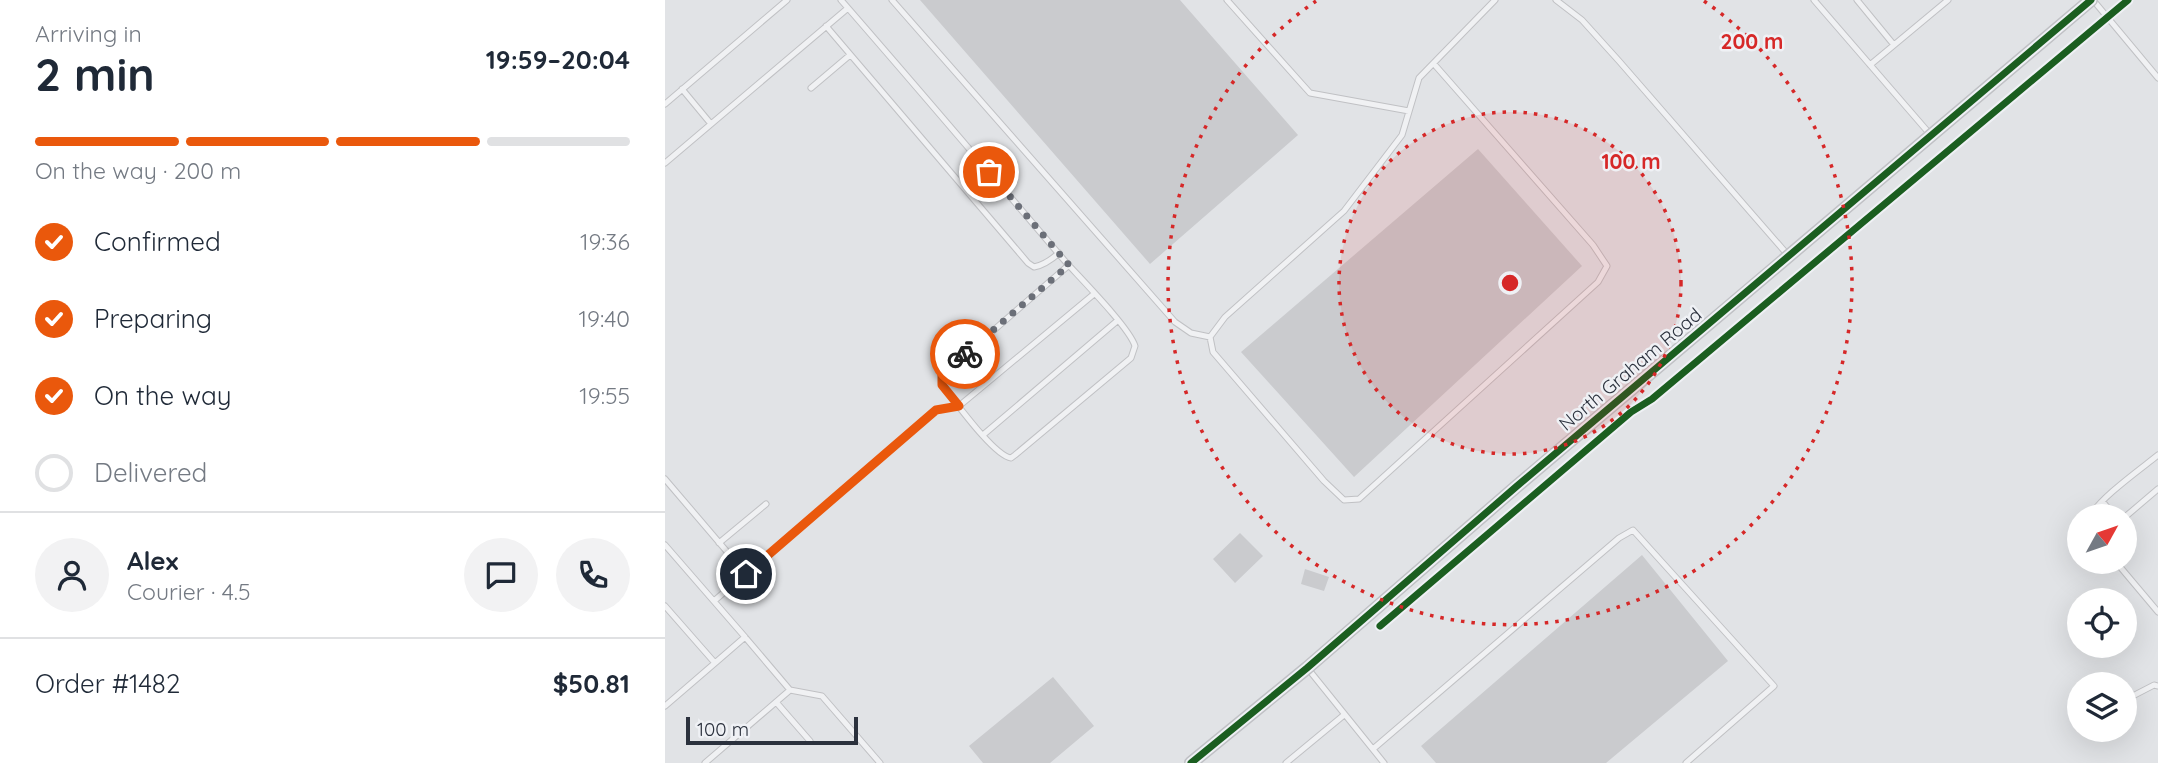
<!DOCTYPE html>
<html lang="en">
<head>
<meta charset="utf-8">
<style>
	body { margin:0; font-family:Quicksand,sans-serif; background:#f2f2f3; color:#1f2937; height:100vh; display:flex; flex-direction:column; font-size:26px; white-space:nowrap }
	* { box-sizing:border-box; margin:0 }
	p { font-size:23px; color:#747a83 }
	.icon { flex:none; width:38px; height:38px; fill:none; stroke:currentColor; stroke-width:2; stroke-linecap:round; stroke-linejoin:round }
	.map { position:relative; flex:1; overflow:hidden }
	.sheet { display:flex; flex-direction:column; background:#fff; width:665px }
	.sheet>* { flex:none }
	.needle { width:46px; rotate:50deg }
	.controls { position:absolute; left:1402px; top:504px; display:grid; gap:14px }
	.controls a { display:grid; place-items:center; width:70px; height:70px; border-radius:50%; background:#fff; box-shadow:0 7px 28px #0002; font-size:35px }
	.scale { position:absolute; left:21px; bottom:18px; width:172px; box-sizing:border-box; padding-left:7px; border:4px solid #2b313d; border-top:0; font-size:19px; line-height:24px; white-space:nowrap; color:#2b313d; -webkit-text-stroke:5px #eff1f5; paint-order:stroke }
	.pin { position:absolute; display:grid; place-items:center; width:60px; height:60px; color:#fff; margin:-30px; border:4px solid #fff; border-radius:50%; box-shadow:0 2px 7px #0007 }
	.courier { position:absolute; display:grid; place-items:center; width:70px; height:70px; margin:-35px; border:5px solid #ea580c; border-radius:50%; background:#fff; color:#222; box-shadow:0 2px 9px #0007 }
	.summary em { font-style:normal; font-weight:700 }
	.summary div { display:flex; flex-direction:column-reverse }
	.summary { display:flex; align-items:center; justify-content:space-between; height:119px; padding:0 35px }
	h1 { font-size:46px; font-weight:700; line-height:52px }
	.bar { display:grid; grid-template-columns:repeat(4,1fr); gap:10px 7px; align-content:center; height:84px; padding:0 35px }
	.bar i { height:9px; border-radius:5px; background:#e0e1e3 }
	.bar .current { background:#ea580c }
	.bar p { grid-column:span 4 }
	.line { display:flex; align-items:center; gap:18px; padding:0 35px; border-top:2px solid #e0e1e3 }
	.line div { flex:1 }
	.round { display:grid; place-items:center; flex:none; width:74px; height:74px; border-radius:37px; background:#f2f2f3 }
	ol { padding:0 35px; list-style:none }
	li { display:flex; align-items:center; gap:21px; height:77px }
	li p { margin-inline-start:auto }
	li .icon { padding:7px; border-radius:50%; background:#ea580c; color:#fff; stroke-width:4 }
	li:last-child { color:#747a83 }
	li i { width:38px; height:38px; border:4px solid #e0e1e3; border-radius:50% }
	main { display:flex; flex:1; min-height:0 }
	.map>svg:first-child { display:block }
	.building { fill:#cacbce }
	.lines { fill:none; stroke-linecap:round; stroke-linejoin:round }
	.lane-casing { stroke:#c0c1c4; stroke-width:7 }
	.lane { stroke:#f0f1f3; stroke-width:5 }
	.secondary { stroke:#c0c1c5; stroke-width:14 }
	.cycleway-casing { stroke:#eff1f5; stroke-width:11 }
	.cycleway { stroke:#1b5e20; stroke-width:7 }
	.done { stroke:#6b6f78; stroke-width:7; stroke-dasharray:0 12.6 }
	.route { stroke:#ea580c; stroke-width:9 }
	.ring { fill:none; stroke:#d62828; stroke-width:3.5; stroke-dasharray:3.5 7 }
	.labels { text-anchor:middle; stroke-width:5; stroke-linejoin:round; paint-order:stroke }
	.street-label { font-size:19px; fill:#2b313d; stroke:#eff1f5 }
	.centre { fill:#d62828; stroke:#eff1f5; stroke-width:3.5 }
	.ring-label { font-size:21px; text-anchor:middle; font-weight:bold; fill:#d62828; stroke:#eff1f5; stroke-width:5; stroke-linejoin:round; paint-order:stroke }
</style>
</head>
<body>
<main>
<section class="sheet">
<div class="summary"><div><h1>2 min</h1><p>Arriving in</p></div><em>19:59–20:04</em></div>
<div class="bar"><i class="current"></i><i class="current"></i><i class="current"></i><i></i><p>On the way · 200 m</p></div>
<ol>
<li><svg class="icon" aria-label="check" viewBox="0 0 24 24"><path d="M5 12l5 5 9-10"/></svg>Confirmed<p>19:36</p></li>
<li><svg class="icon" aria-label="check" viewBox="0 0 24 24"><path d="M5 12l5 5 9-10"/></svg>Preparing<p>19:40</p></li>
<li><svg class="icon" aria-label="check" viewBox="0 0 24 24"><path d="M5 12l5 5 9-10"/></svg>On the way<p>19:55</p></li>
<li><i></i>Delivered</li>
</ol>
<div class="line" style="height:126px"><a class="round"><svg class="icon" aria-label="person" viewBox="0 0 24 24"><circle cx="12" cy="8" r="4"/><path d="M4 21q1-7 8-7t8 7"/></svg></a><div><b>Alex</b><p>Courier · 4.5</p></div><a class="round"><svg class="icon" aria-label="chat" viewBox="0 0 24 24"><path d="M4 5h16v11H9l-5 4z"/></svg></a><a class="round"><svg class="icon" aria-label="phone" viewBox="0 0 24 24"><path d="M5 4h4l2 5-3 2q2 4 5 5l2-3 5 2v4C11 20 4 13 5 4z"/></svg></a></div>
<div class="line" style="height:91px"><div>Order #1482</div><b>$50.81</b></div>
</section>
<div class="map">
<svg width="1493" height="763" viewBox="0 0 1493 763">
	<rect width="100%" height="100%" fill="#e1e3e6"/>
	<path class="building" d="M255,0H515L633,135L485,264Z
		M813,149L917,266L689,477L576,352Z
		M575,533L598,556L570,583L548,559Z
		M977,555L1063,661L941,763H771L756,746Z
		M640,569L664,577L659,591L636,584Z
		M388,677L429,726L385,763H318L304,746Z"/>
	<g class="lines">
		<defs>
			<path id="lane" d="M176,0C251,86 325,173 399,260C415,278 464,327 470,346L466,358L350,455L346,458C329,456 290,401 277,385V375L404,265
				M227,0L510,322L526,333L545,337
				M562,0L645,93L744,111
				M891,0L917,20L954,61L1122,254
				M1149,0L1264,133
				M1192,0L1229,45
				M1428,0L1493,78
				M161,26L363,263L369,267C379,265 386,260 394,253
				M769,64L928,245L942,266L933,282L694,499L679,500L659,481L548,352L545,337L560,317L679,211L737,135L754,78L830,0
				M1205,65L1283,0
				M146,88L185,55
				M17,89L46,124
				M0,104L122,0
				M0,163L183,8
				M318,435L452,321
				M0,479L81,574
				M1438,502L1449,516
				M1426,516C1432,500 1477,468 1493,455
				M1460,517L1493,489
				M54,543L101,504
				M0,545L80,637L50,663
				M1451,562L1493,612
				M49,601L271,410L294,406L429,294
				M0,606L50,663L0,706
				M80,637L125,690L157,696L215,763
				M644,670L719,763
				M1460,700L1489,685L1493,686
				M111,702L145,741
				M1416,730H1417
				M708,749L954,538L968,530L1109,686L1021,763
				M40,763L125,690
				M621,763L679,715"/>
		</defs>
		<use href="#lane" class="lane-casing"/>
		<use href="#lane" class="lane"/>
		<path class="secondary" d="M526,763L642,668L852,486L1426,0"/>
		<defs>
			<path id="cycleway" d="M715,626L966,412L987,399L1463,0
				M526,763L642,668L852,486L1426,0"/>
		</defs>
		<use href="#cycleway" class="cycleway-casing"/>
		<use href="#cycleway" class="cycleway"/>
	</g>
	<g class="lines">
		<path class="done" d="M300,354L404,265L324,172"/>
		<path class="route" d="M81,574L271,410L294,406L277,385V375L300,354"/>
	</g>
	<circle cx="845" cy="283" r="171" fill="#d62828" fill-opacity=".12"/>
	<g class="ring">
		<circle cx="845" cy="283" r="171"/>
		<path d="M1039 1A342 342 0 1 1 651 1"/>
	</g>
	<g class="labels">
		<g class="street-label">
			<text transform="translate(965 369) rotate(-40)" y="7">North Graham Road</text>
		</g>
	</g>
	<circle cx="845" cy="283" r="10" class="centre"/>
	<g class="ring-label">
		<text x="1087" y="49">200 m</text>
		<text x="966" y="169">100 m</text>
	</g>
</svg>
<div class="controls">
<a><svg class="needle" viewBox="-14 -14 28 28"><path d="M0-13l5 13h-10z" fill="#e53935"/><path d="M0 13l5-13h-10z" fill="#747a83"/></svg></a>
<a><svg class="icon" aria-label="locate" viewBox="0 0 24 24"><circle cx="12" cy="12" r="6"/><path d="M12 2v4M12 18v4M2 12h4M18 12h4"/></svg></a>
<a><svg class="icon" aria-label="layers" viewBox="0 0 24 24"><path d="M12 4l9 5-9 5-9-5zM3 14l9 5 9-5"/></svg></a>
</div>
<div class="scale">100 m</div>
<div class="pin" style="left:324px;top:172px;background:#ea580c"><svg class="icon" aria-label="bag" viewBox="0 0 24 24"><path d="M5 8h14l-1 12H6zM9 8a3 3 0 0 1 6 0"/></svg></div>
<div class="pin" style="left:81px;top:574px;background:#1f2937"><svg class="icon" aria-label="home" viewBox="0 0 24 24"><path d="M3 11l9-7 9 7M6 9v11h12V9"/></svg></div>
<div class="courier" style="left:300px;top:354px"><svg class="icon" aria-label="bike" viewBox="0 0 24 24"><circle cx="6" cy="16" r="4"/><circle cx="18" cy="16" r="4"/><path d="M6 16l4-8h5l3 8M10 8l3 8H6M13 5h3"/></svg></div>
</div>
</main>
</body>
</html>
